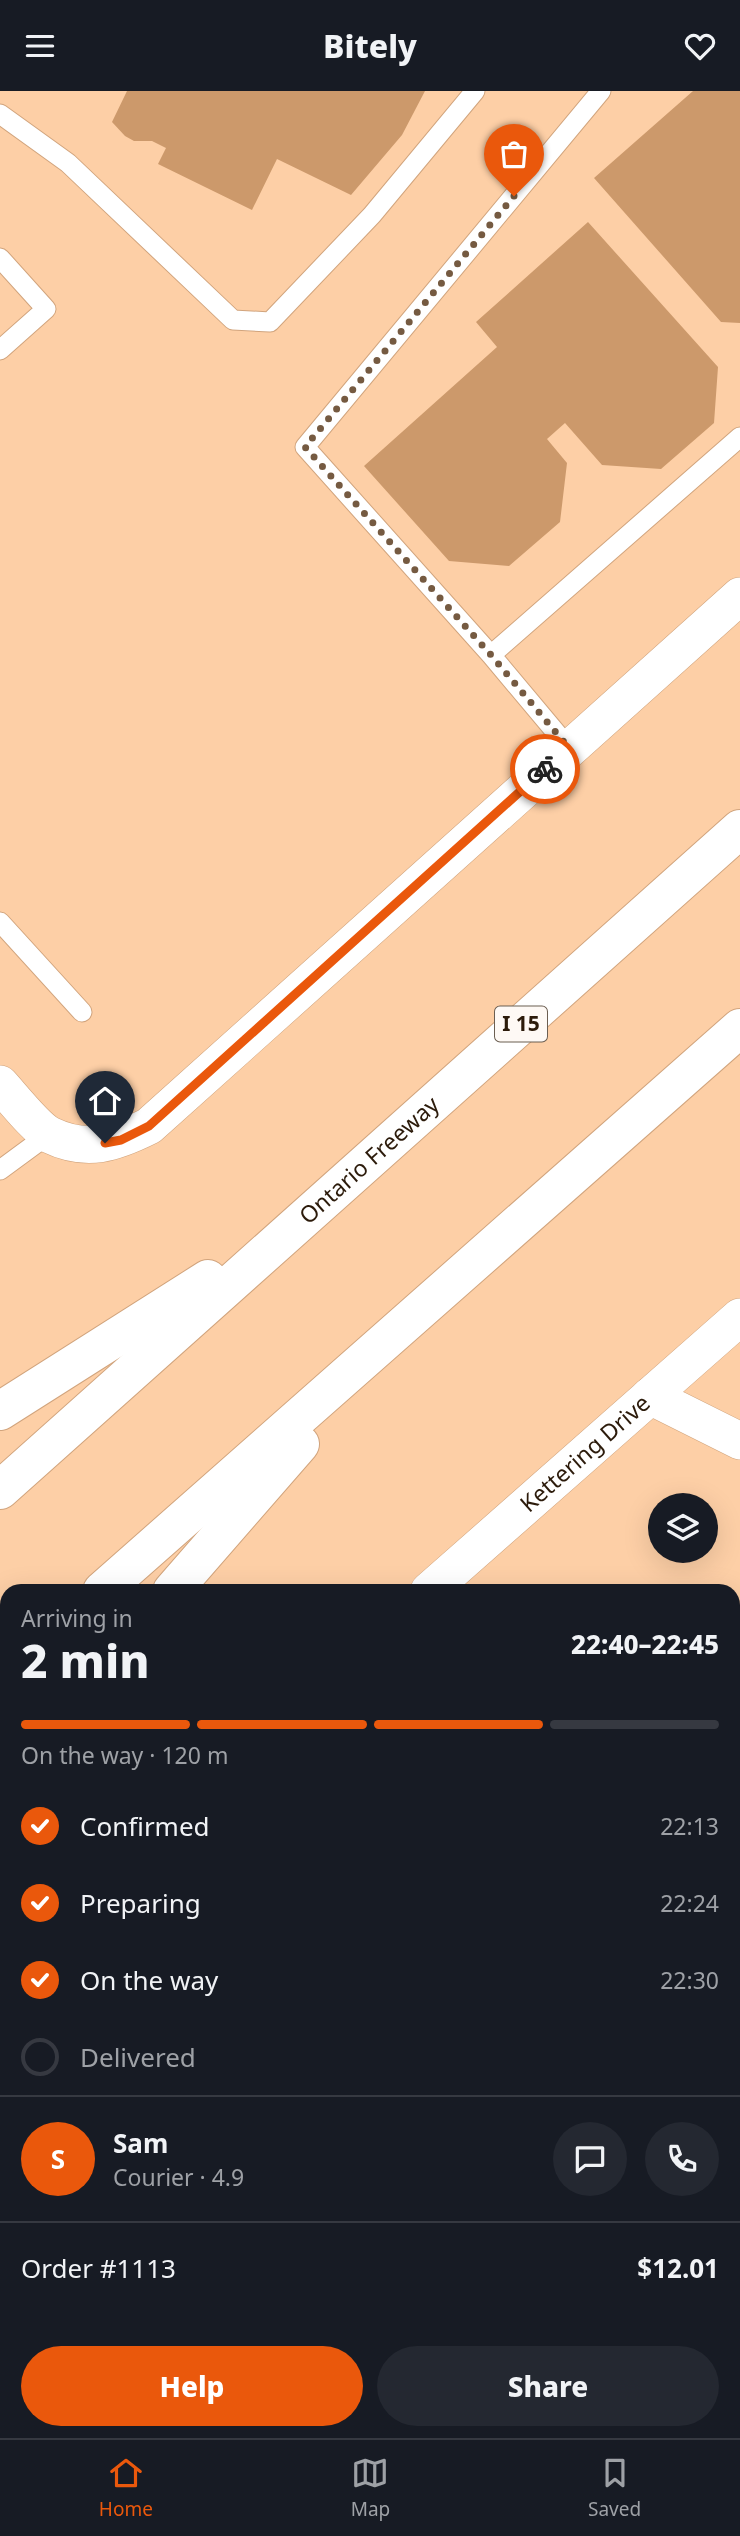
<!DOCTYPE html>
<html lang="en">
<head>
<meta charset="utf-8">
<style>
	body { margin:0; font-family:"Noto Sans",sans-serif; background:#242831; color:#f1f3f6; height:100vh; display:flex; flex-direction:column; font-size:26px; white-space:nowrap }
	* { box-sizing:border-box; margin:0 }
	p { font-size:23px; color:#9ea1a6 }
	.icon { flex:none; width:38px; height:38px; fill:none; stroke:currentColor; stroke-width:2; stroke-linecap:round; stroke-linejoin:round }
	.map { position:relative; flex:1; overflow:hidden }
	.drawer { position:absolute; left:0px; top:1493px; width:740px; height:856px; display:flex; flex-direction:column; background:#171b24; border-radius:21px 21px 0 0; box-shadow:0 7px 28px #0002 }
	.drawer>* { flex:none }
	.controls { position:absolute; left:648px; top:1402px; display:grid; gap:14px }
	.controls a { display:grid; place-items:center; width:70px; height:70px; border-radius:50%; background:#171b24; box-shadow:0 7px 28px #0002; font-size:35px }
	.pin { position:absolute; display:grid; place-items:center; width:60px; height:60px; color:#fff; margin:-72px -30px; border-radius:50% 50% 50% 0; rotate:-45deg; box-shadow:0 0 7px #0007 }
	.pin .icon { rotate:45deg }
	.courier { position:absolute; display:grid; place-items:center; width:70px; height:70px; margin:-35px; border:5px solid #ea580c; border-radius:50%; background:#fff; color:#222; box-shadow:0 2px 9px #0007 }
	.summary em { font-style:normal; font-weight:800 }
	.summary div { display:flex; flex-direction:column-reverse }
	.summary { display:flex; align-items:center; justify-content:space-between; height:119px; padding:0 21px }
	h1 { font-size:46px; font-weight:800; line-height:52px }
	.bar { display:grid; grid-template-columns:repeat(4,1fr); gap:10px 7px; align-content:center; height:84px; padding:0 21px }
	.bar i { height:9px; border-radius:5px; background:#363941 }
	.bar .active { background:#ea580c }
	.bar p { grid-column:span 4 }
	.line { display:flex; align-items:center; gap:18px; padding:0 21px; border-top:2px solid #363941 }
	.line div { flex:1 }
	.round { display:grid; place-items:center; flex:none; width:74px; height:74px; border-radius:37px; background:#242831 }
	ol { padding:0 21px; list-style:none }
	li { display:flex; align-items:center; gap:21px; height:77px }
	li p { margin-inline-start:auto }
	li .icon { padding:7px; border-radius:50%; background:#ea580c; color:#fff; stroke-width:4 }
	li:last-child { color:#9ea1a6 }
	li i { width:38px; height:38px; border:4px solid #363941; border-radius:50% }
	.button { display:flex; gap:14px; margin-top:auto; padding:14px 21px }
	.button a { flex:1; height:80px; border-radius:42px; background:#ea580c; color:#fff; font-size:28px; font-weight:800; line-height:80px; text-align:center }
	.button a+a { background:#242831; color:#f1f3f6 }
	header { display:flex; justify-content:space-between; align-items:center; height:91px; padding:0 21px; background:#171b24; font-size:32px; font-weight:800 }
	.menu { display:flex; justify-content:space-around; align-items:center; height:98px; border-top:2px solid #363941; background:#171b24; font-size:19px; color:#9ea1a6 }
	.menu a { display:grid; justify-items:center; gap:4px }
	.menu .active { color:#ea580c }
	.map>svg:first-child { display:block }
	.building { fill:#cc996b }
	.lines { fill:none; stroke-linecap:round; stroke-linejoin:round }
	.service-casing { stroke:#d1a47d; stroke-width:21 }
	.minor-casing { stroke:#d1a47d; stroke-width:38 }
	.motorway-casing { stroke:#d1a47d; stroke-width:40 }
	.service { stroke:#fff; stroke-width:19 }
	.minor { stroke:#fff; stroke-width:37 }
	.motorway { stroke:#fff; stroke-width:38 }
	.done { stroke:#755a41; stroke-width:7; stroke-dasharray:0 12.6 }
	.route { stroke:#ea580c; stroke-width:9 }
	.labels { text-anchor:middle; stroke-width:6; stroke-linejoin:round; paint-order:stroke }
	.shield { fill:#fef9f5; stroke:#6b5e51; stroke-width:2 }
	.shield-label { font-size:21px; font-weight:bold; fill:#2c1b0b }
	.street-label { font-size:23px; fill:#2c1b0b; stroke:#fef9f5 }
</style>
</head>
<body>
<header><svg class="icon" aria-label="menu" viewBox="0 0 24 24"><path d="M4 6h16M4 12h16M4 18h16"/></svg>Bitely<svg class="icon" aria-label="heart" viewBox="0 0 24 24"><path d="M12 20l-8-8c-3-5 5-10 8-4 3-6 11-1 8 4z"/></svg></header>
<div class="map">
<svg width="740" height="2347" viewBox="0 0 740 2347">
	<rect width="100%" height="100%" fill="#fdcfa6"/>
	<path class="building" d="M127,0H425L402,44L351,104L277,68L252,119L158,73L166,57L152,50H134L125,45L112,31Z
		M693,0H740V232L721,231L594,87Z
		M588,131L718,276L714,332L661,378L602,374L565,332L547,348L567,372L560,431L509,475L449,470L364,375L497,256L476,231Z
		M733,1757L740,1758V2092L733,2087Z"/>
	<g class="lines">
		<defs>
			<path id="service" d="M0,23L68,72L233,229L270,231L372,124L475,0
				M0,167L46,218L0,259
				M491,564L740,346
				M569,657L491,564L305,356L601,0
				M0,831L82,921
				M0,1079L49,1043
				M733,1678L740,1677
				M0,2129L7,2120
				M0,2150L7,2155
				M733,2181L740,2187
				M733,2242L740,2247
				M0,2266L7,2272
				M733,2307L740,2298
				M87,2342L91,2347
				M248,2342L258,2347
				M559,2347L564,2342
				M703,2347L708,2342"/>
			<g id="minor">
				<path d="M0,993C12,1006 36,1037 50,1044C87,1062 115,1052 149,1035L740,505"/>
				<path d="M650,1305L740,1350"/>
				<path id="s1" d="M429,1500L740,1226"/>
				<path d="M0,1890L7,1883"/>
			</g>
			<g id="motorway">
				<path d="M0,1320L208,1188"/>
				<path id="s2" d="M0,1399L740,738"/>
				<path d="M102,1500L740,937"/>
				<path d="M172,1500L300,1353"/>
				<path d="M0,1589L7,1583"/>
				<path d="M0,1698L7,1689"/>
			</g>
		</defs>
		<use href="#service" class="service-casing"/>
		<use href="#minor" class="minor-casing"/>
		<use href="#motorway" class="motorway-casing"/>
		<use href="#service" class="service"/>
		<use href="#minor" class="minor"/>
		<use href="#motorway" class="motorway"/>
	</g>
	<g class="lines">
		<path class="done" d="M514,105L305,356L491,564L569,657L545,678"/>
		<path class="route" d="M105,1052L121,1049L149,1035L545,678"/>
	</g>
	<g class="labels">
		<rect class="shield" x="495" y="915.5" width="52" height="35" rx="5"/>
		<g class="shield-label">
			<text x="521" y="940">I 15</text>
		</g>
		<g class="street-label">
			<text dy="8" stroke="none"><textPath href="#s2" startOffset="495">Ontario Freeway</textPath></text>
			<text dy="8" stroke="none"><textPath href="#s1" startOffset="208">Kettering Drive</textPath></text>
		</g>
	</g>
</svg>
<div class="controls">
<a><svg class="icon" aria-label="layers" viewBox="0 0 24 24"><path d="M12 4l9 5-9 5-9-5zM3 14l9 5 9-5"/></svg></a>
</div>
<div class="pin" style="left:514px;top:105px;background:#ea580c"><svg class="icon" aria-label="bag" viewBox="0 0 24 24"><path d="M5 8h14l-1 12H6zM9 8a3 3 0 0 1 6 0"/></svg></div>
<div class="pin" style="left:105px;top:1052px;background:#1f2937"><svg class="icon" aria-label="home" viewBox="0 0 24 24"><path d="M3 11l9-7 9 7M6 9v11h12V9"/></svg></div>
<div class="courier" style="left:545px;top:678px"><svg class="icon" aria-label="bike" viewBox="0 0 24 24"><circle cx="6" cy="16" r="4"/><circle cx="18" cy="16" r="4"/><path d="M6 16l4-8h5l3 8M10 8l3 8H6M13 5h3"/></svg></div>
<section class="drawer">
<div class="summary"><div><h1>2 min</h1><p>Arriving in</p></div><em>22:40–22:45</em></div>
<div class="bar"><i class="active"></i><i class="active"></i><i class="active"></i><i></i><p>On the way · 120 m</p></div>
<ol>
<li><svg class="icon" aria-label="check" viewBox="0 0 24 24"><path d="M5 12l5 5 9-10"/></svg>Confirmed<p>22:13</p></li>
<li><svg class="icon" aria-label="check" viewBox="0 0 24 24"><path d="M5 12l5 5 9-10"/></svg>Preparing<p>22:24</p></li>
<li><svg class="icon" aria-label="check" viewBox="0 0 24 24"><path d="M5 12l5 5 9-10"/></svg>On the way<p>22:30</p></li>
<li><i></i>Delivered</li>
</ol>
<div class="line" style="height:126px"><b class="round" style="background:#ea580c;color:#fff">S</b><div><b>Sam</b><p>Courier · 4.9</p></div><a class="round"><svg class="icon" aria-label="chat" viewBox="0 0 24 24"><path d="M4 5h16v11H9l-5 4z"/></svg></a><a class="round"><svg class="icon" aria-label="phone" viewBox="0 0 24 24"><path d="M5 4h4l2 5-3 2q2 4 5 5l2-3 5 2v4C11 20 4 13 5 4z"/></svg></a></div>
<div class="line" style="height:91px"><div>Order #1113</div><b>$12.01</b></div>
<div class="button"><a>Help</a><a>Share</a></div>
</section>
</div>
<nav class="menu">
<a class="active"><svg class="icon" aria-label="home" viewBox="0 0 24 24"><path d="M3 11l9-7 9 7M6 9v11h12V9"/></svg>Home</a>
<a><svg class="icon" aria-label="map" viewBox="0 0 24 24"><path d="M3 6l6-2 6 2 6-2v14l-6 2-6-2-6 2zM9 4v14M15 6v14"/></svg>Map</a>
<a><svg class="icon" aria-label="saved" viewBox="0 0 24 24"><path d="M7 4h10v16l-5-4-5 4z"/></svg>Saved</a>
</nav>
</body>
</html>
